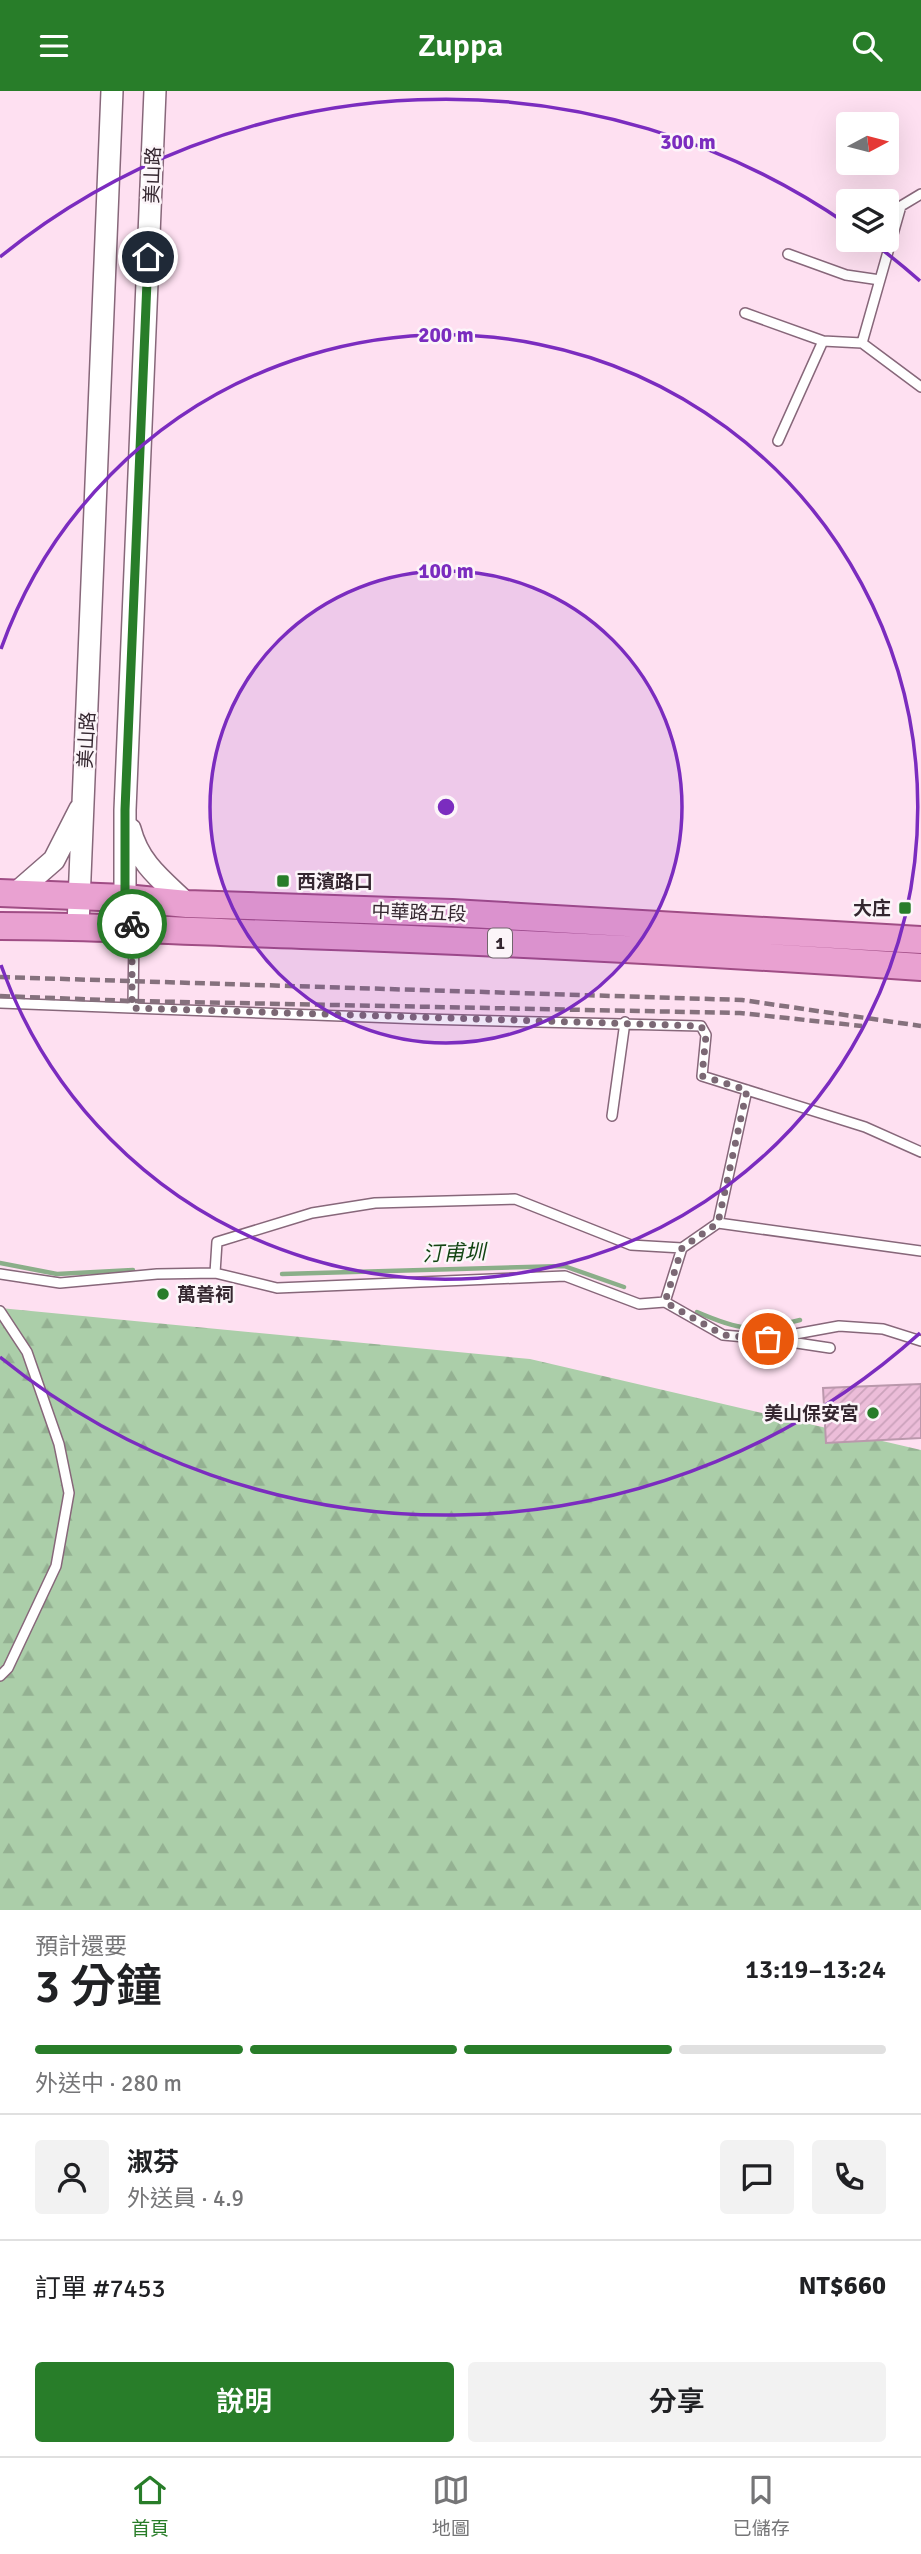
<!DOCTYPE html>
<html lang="zh-TW">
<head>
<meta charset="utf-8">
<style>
	body { margin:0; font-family:Signika,"Noto Sans TC",sans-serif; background:#f2f2f2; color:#202124; height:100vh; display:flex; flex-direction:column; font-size:26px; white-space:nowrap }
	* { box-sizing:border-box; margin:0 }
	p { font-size:23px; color:#757577 }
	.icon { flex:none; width:38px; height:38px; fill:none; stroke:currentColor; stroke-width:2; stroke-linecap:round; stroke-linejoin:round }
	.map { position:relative; height:1819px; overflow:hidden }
	.details { display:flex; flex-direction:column; background:#fff; flex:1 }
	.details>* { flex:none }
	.needle { width:46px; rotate:83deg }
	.controls { position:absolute; left:836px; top:21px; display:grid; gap:14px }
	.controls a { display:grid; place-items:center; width:63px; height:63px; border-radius:7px; background:#fff; box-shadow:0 7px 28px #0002; font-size:35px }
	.pin { position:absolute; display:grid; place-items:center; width:60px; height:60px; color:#fff; margin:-30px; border:4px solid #fff; border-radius:50%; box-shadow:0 2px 7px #0007 }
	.courier { position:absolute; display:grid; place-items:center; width:70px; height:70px; margin:-35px; border:5px solid #287d29; border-radius:50%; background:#fff; color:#222; box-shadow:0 2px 9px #0007 }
	.head em { font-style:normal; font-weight:600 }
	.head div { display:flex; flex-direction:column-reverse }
	.head { display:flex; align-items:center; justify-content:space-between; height:119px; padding:0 35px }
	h1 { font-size:46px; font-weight:600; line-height:52px }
	.bar { display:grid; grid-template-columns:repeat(4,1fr); gap:10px 7px; align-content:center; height:84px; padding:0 35px }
	.bar i { height:9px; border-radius:5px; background:#e0e0e0 }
	.bar .active { background:#287d29 }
	.bar p { grid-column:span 4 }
	.line { display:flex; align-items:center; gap:18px; padding:0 35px; border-top:2px solid #e0e0e0 }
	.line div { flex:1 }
	.round { display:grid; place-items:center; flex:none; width:74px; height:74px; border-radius:7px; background:#f2f2f2 }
	.primary-button { display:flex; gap:14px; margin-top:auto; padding:14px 35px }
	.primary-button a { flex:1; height:80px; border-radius:7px; background:#287d29; color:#fff; font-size:28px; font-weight:600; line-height:80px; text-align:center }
	.primary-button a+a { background:#f2f2f2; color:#202124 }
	header { display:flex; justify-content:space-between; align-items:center; height:91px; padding:0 35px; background:#287d29; color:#fff; font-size:32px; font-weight:600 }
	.menu { display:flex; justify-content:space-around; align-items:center; height:98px; border-top:2px solid #e0e0e0; background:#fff; font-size:19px; color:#757577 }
	.menu a { display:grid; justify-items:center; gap:4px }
	.menu .active { color:#287d29 }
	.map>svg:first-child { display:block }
	.forest { fill:url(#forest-firs) }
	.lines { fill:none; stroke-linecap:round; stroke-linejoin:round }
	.stream { stroke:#8bae89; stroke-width:4.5 }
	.building { fill:url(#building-hatch); stroke:#ba98ac; stroke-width:2 }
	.service-casing { stroke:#87677a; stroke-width:12 }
	.tertiary-casing { stroke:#87677a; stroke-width:24 }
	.primary-casing { stroke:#a04d85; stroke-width:30 }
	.service { stroke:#fff; stroke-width:9 }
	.tertiary { stroke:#fff; stroke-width:21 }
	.primary { stroke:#e9a1d1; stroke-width:26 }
	.rail { stroke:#85717d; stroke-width:4.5; stroke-dasharray:10 5; stroke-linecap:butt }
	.done { stroke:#7b6874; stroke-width:7; stroke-dasharray:0 12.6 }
	.route { stroke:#287d29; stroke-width:9 }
	.ring { fill:none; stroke:#7b2cbf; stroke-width:3.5 }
	.poi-dot { fill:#287d29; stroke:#fcf5f9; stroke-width:2.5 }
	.labels { text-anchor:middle; stroke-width:5; stroke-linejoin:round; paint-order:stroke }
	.shield { fill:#fcf5f9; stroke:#71656c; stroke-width:2 }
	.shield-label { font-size:18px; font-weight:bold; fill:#352730 }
	.street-label { font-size:19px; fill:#352730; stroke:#fcf5f9 }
	.poi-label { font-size:19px; font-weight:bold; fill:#352730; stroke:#fcf5f9; text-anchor:start }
	.water-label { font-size:21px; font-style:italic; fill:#134513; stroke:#fcf5f9 }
	.centre { fill:#7b2cbf; stroke:#fcf5f9; stroke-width:3.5 }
	.ring-label { font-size:21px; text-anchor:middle; font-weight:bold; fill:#7b2cbf; stroke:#fcf5f9; stroke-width:5; stroke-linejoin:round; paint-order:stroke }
</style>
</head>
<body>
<header><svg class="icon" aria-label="menu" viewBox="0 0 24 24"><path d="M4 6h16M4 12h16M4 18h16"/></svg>Zuppa<svg class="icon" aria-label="search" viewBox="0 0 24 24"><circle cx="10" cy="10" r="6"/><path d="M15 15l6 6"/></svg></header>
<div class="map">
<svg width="921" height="1819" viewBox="0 0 921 1819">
	<defs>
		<pattern id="forest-firs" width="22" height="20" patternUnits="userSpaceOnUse" patternTransform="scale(1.75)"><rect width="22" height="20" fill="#abcea9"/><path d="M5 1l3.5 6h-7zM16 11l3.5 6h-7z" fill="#94b192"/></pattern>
		<pattern id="building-hatch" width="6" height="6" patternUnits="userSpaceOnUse" patternTransform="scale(1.75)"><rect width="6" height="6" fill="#ecbdd9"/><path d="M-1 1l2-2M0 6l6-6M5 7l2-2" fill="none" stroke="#cba2bb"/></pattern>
	</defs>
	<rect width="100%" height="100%" fill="#fee0f1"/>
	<path class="forest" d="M0,1217L530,1268L921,1359V1819H0Z"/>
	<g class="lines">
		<path class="stream" d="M0,1172L57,1183L133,1179
			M282,1183L564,1175L624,1196
			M697,1221C741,1240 753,1241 800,1229"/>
	</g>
	<path class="building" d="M921,1293V1347L826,1352L823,1297Z"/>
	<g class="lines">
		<defs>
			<path id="service" d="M788,163L846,184L880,189
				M745,222L823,250L862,252L921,296
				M862,252L901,115L921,103
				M778,350L823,250
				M0,912L422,928L701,935L706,944L702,985L865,1036L921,1061
				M133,917L134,840
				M612,1025L625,931
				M718,1132L921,1160
				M215,1182L217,1151L312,1122L375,1112L515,1108L631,1154L682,1157L718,1132L747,999
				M0,1183L60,1192L157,1183L215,1182L277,1197L565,1185L639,1213L665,1211L723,1244L768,1248L839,1235L883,1238L921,1250
				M665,1211L682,1157
				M0,1220L27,1261L59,1353L69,1402L56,1475L8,1577L0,1585
				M777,1249L830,1257"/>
			<path id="tertiary" d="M130,738C139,773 162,789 187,813
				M15,803L54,769L80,718
				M78,835L112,0
				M134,839L125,807V719L155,0"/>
			<path id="primary" d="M0,802L125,807L187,813L452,822L921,849
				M0,835C101,835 201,841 302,844C509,851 715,862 921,876"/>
		</defs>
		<use href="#service" class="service-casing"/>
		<use href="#tertiary" class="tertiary-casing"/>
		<use href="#primary" class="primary-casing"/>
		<use href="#service" class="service"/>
		<use href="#tertiary" class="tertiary"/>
		<use href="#primary" class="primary"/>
		<path class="rail" d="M0,886L742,909L921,935
			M0,905L133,910L740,922L862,935"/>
	</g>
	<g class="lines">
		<path class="done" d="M132,833V917L701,935L706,944L702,985L747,999L718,1132L682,1157L665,1211L723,1244L768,1248"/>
		<path class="route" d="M132,833L125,807V719L148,166"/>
	</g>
	<circle cx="446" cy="716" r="236" fill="#7b2cbf" fill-opacity=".12"/>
	<g class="ring">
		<circle cx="446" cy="716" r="236"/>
		<path d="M1 558A472 472 0 1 1 1 874"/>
		<path d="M920 1242A708 708 0 0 1 0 1266M0 166A708 708 0 0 1 847 133M872 151A708 708 0 0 1 920 190"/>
	</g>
	<g class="poi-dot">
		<rect x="276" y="783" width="14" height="14" rx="3.5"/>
		<rect x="898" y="810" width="14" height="14" rx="3.5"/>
		<circle cx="163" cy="1203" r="7"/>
		<circle cx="873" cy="1322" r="7"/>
	</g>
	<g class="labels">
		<rect class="shield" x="488" y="837.5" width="24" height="29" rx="5"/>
		<g class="shield-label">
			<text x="500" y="858">1</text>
		</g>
		<g class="street-label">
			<text transform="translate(152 84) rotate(-88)" y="7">美山路</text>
			<text transform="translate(86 649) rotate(-87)" y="7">美山路</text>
			<text transform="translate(419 821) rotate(2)" y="7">中華路五段</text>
		</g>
		<g class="poi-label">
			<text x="297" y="797">西濱路口</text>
			<text x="891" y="824" text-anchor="end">大庄</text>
			<text x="177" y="1210">萬善祠</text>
			<text x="859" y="1329" text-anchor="end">美山保安宮</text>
		</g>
		<g class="water-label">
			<text transform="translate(454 1162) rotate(-2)" y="7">汀甫圳</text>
		</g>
	</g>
	<circle cx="446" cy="716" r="10" class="centre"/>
	<g class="ring-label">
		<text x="688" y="58">300 m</text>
		<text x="446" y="251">200 m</text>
		<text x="446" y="487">100 m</text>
	</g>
</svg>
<div class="controls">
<a><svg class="needle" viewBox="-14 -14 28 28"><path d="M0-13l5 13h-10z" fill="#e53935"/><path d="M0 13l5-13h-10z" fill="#757577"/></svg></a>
<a><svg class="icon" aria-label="layers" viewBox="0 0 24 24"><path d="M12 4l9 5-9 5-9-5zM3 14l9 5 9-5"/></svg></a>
</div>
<div class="pin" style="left:768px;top:1248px;background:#ea580c"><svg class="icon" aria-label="bag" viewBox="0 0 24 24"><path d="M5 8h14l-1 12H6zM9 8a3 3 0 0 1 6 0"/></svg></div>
<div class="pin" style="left:148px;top:166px;background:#1f2937"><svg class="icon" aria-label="home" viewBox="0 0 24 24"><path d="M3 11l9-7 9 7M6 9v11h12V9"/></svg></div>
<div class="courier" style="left:132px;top:833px"><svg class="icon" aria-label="bike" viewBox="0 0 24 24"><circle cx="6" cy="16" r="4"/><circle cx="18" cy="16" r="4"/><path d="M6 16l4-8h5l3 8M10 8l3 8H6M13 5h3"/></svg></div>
</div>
<section class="details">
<div class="head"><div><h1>3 分鐘</h1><p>預計還要</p></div><em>13:19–13:24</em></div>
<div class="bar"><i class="active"></i><i class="active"></i><i class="active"></i><i></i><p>外送中 · 280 m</p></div>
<div class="line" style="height:126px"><a class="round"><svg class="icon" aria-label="person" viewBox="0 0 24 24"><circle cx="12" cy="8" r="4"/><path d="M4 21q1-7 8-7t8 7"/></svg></a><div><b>淑芬</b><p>外送員 · 4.9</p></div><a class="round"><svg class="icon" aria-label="chat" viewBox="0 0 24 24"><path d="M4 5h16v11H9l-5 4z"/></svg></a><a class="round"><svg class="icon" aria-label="phone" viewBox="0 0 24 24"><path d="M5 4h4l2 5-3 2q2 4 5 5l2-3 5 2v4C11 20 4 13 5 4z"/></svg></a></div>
<div class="line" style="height:91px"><div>訂單 #7453</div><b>NT$660</b></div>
<div class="primary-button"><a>說明</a><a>分享</a></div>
</section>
<nav class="menu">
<a class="active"><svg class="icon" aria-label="home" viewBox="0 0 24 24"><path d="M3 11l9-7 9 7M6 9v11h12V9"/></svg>首頁</a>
<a><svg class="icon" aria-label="map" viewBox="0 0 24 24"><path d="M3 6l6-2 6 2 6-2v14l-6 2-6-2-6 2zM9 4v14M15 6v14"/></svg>地圖</a>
<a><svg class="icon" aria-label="saved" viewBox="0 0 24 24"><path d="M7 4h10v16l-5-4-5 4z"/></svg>已儲存</a>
</nav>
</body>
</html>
